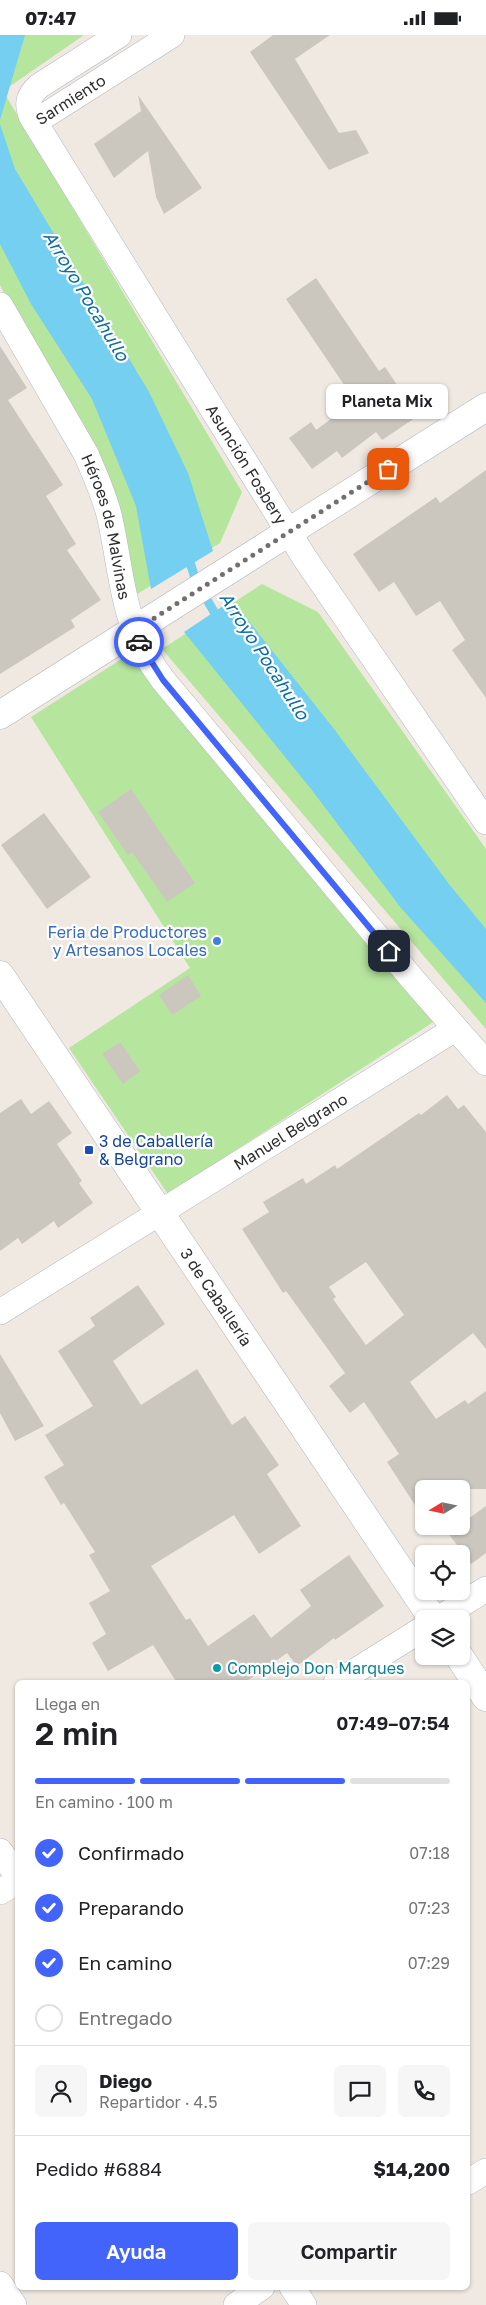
<!DOCTYPE html>
<html lang="es">
<head>
<meta charset="utf-8">
<style>
	body { margin:0; font-family:"Golos Text",sans-serif; background:#f6f6f6; color:#202124; height:100vh; display:flex; flex-direction:column; font-size:19px; white-space:nowrap }
	* { box-sizing:border-box; margin:0 }
	p { font-size:16px; color:#757577 }
	.icon { flex:none; width:28px; height:28px; fill:none; stroke:currentColor; stroke-width:2; stroke-linecap:round; stroke-linejoin:round }
	.map { position:relative; flex:1; overflow:hidden }
	.panel { position:absolute; left:15px; top:1645px; width:455px; height:610px; display:flex; flex-direction:column; background:#fff; border-radius:8px; box-shadow:0 1px 4px #0004 }
	.panel>* { flex:none }
	.needle { width:32px; rotate:260deg }
	.tools { position:absolute; left:415px; top:1445px; display:grid; gap:10px }
	.tools a { display:grid; place-items:center; width:55px; height:55px; border-radius:8px; background:#fff; box-shadow:0 1px 4px #0004; font-size:25px }
	.pin { position:absolute; display:grid; place-items:center; width:42px; height:42px; color:#fff; margin:-21px; border-radius:10px; box-shadow:0 2px 8px #0006 }
	.courier { position:absolute; display:grid; place-items:center; width:50px; height:50px; margin:-25px; border:4px solid #4264fb; border-radius:50%; background:#fff; color:#222; box-shadow:0 1px 6px #0007 }
	.bubble { position:absolute; height:35px; border-radius:8px; background:#fff; box-shadow:0 1px 4px #0004; font-size:16px; font-weight:600; line-height:35px; text-align:center }
	.overview em { font-style:normal; font-weight:600 }
	.overview div { display:flex; flex-direction:column-reverse }
	.overview { display:flex; align-items:center; justify-content:space-between; height:85px; padding:0 20px }
	h1 { font-size:32px; font-weight:600; line-height:38px }
	.bar { display:grid; grid-template-columns:repeat(4,1fr); gap:8px 5px; align-content:center; height:60px; padding:0 20px }
	.bar i { height:6px; border-radius:4px; background:#e0e0e0 }
	.bar .current { background:#4264fb }
	.bar p { grid-column:span 4 }
	.line { display:flex; align-items:center; gap:12px; padding:0 20px; border-top:1px solid #e0e0e0 }
	.line div { flex:1 }
	.round { display:grid; place-items:center; flex:none; width:52px; height:52px; border-radius:8px; background:#f6f6f6 }
	ol { padding:0 20px; list-style:none }
	li { display:flex; align-items:center; gap:15px; height:55px }
	li p { margin-inline-start:auto }
	li .icon { padding:5px; border-radius:50%; background:#4264fb; color:#fff; stroke-width:4 }
	li:last-child { color:#757577 }
	li i { width:28px; height:28px; border:2px solid #e0e0e0; border-radius:50% }
	.button { display:flex; gap:10px; margin-top:auto; padding:10px 20px }
	.button a { flex:1; height:58px; border-radius:8px; background:#4264fb; color:#fff; font-size:20px; font-weight:600; line-height:58px; text-align:center }
	.button a+a { background:#f6f6f6; color:#202124 }
	.status { display:flex; justify-content:space-between; align-items:center; height:35px; padding:0 25px; background:#fff; direction:ltr }
	.status svg { height:14px; fill:currentColor }
	.map>svg:first-child { display:block }
	.green { fill:#b6e59e }
	.water { fill:#75cff0 }
	.lines { fill:none; stroke-linecap:round; stroke-linejoin:round }
	.stream { stroke:#75cff0; stroke-width:9 }
	.building { fill:#cbc7bf; fill-rule:evenodd }
	.street-casing { stroke:#b4b7c1; stroke-width:26 }
	.secondary-casing { stroke:#b4b7c1; stroke-width:29 }
	.street { stroke:#fff; stroke-width:25 }
	.secondary { stroke:#fff; stroke-width:28 }
	.done { stroke:#726f6d; stroke-width:5; stroke-dasharray:0 9 }
	.route { stroke:#4264fb; stroke-width:6 }
	.shop-dot { fill:#3f7fe0; stroke:#fff; stroke-width:2 }
	.transit-dot { fill:#1a4fb4; stroke:#fff; stroke-width:2 }
	.culture-dot { fill:#0f9aa8; stroke:#fff; stroke-width:2 }
	.labels { text-anchor:middle; stroke-width:4.5; stroke-linejoin:round; paint-order:stroke }
	.street-label { font-size:16px; fill:#2e2e2e; stroke:#fff }
	.shop-label { font-size:16px; fill:#366cbe; stroke:#fff; text-anchor:end }
	.transit-label { font-size:16px; fill:#164399; stroke:#fff; text-anchor:start }
	.culture-label { font-size:16px; fill:#0d838f; stroke:#fff; text-anchor:start }
	.water-label { font-size:18px; font-style:italic; fill:#0d6fa3; stroke:#fff }
</style>
</head>
<body>
<div class="status"><b>07:47</b><svg viewBox="0 0 49 12"><path d="M0 12V9h3v3zM5 12V6h3v6zM10 12V3h3v9zM15 12V0h3v12zM26 1h20v11H26zM47 4h2v5h-2z"/></svg></div>
<div class="map">
<svg width="486" height="2270" viewBox="0 0 486 2270">
	<rect width="100%" height="100%" fill="#efe9e1"/>
	<path class="green" d="M0,0H84L3,56L242,457L220,508L134,561L108,452L0,250Z
		M262,549L318,577L486,814V994L162,614Z
		M131,618L435,986L168,1159L69,1013L190,933L31,682Z"/>
	<path class="water" d="M0,0H25L0,85Z
		M0,89L15,134L149,357L188,438L213,516L151,554L136,471L92,364L31,269L0,209Z
		M232,565L334,694L449,849L486,894V968L401,873L311,754L184,597Z"/>
	<g class="lines">
		<path class="stream" d="M187,518L196,546L220,587"/>
	</g>
	<path class="building" d="M273,0H330L295,24L339,98L356,95L369,118L329,135L250,17Z
		M138,60L202,153L164,179L156,162L148,116L114,143L94,109L141,76Z
		M316,243L379,336L385,332L418,381L382,405L376,397L342,423L337,416L312,434L289,403L311,387L316,395L355,366L286,264Z
		M0,311L27,353L8,365L63,450L46,461L76,509L67,515L101,565L71,585L75,592L0,639Z
		M486,435V663L452,615L465,605L440,566L416,581L394,547L379,557L353,519L436,462L440,468Z
		M131,754L195,848L167,867L132,817L128,820L98,777Z
		M44,778L91,842L47,874L1,810Z
		M188,940L201,961L172,980L159,960Z
		M120,1007L140,1036L123,1049L102,1019Z
		M447,1060L458,1074L464,1070L486,1097V1314L473,1298L410,1347L436,1384L465,1365L468,1369L486,1356V1454H424V1484L387,1427L399,1419L364,1367L350,1378L329,1351L345,1338L286,1256L283,1258L242,1194L269,1177L263,1167L303,1143L306,1149L335,1130L337,1134L419,1078L421,1080ZM366,1227L404,1280L366,1310L333,1264L336,1262L329,1252Z
		M21,1064L31,1079L49,1066L72,1098L57,1109L82,1146L79,1148L93,1168L58,1193L54,1186L22,1209L18,1203L0,1216V1078Z
		M138,1250L165,1289L113,1326L141,1370L197,1334L232,1390L245,1381L279,1430L267,1439L301,1491L259,1519L234,1480L151,1531L186,1585L190,1583L208,1611L254,1579L271,1603L311,1571L300,1555L349,1520L384,1571L335,1605L334,1603L297,1631L287,1618L244,1648H177L153,1610L108,1636L92,1608L106,1599L89,1568L110,1556L89,1520L95,1517L64,1468L61,1470L44,1442L64,1430L45,1400L93,1371L58,1316L95,1291L90,1283Z
		M0,1319L44,1391L15,1406L0,1378Z
		M486,1471V1518L471,1529L448,1498L461,1491V1489Z"/>
	<g class="lines">
		<defs>
			<g id="street">
				<path id="s1" d="M119,0L39,51C29,60 26,68 31,81L304,522L486,787"/>
				<path id="s2" d="M35,87L172,0"/>
				<path id="s3" d="M0,270L86,419C95,440 105,461 110,484C124,548 121,589 163,645L414,946L486,1028"/>
				<path id="s4" d="M0,1277L455,994"/>
				<path d="M438,1584L486,1554"/>
				<path d="M336,1648L424,1593"/>
				<path d="M0,1816L18,1842"/>
				<path d="M0,1857L18,1846"/>
				<path d="M468,2147L486,2136"/>
				<path d="M0,2249L14,2270"/>
				<path d="M292,2252L304,2270"/>
				<path d="M236,2270L262,2252"/>
			</g>
			<g id="secondary">
				<path d="M0,680L486,372"/>
				<path id="s5" d="M0,940L433,1584"/>
				<path d="M459,1621L486,1662"/>
			</g>
		</defs>
		<use href="#street" class="street-casing"/>
		<use href="#secondary" class="secondary-casing"/>
		<use href="#street" class="street"/>
		<use href="#secondary" class="secondary"/>
	</g>
	<g class="lines">
		<path class="done" d="M139,607L134,596L388,434"/>
		<path class="route" d="M139,607L163,645L389,916"/>
	</g>
	<circle class="shop-dot" cx="217" cy="906" r="5"/>
	<rect class="transit-dot" x="84" y="1110" width="10" height="10" rx="2.5"/>
	<circle class="culture-dot" cx="217" cy="1633" r="5"/>
	<g class="labels">
		<g class="street-label">
			<text dy="6" stroke="none"><textPath href="#s2" startOffset="42">Sarmiento</textPath></text>
			<text dy="6" stroke="none"><textPath href="#s1" startOffset="538">Asunción Fosbery</textPath></text>
			<text dy="6" stroke="none"><textPath href="#s3" startOffset="248">Héroes de Malvinas</textPath></text>
			<text dy="6" stroke="none"><textPath href="#s4" startOffset="342">Manuel Belgrano</textPath></text>
			<text dy="6" stroke="none"><textPath href="#s5" startOffset="388">3 de Caballería</textPath></text>
		</g>
		<g class="shop-label">
			<text x="207" y="903">Feria de Productores<tspan x="207" dy="18">y Artesanos Locales</tspan></text>
		</g>
		<g class="transit-label">
			<text x="99" y="1112">3 de Caballería<tspan x="99" dy="18">&amp; Belgrano</tspan></text>
		</g>
		<g class="culture-label">
			<text x="227" y="1639">Complejo Don Marques</text>
		</g>
		<g class="water-label">
			<text transform="translate(86 261) rotate(59)" y="6">Arroyo Pocahullo</text>
			<text transform="translate(264 621) rotate(57)" y="6">Arroyo Pocahullo</text>
		</g>
	</g>
</svg>
<div class="tools">
<a><svg class="needle" viewBox="-14 -14 28 28"><path d="M0-13l5 13h-10z" fill="#e53935"/><path d="M0 13l5-13h-10z" fill="#757577"/></svg></a>
<a><svg class="icon" aria-label="locate" viewBox="0 0 24 24"><circle cx="12" cy="12" r="6"/><path d="M12 2v4M12 18v4M2 12h4M18 12h4"/></svg></a>
<a><svg class="icon" aria-label="layers" viewBox="0 0 24 24"><path d="M12 4l9 5-9 5-9-5zM3 14l9 5 9-5"/></svg></a>
</div>
<div class="pin" style="left:388px;top:434px;background:#ea580c"><svg class="icon" aria-label="bag" viewBox="0 0 24 24"><path d="M5 8h14l-1 12H6zM9 8a3 3 0 0 1 6 0"/></svg></div>
<div class="pin" style="left:389px;top:916px;background:#1f2937"><svg class="icon" aria-label="home" viewBox="0 0 24 24"><path d="M3 11l9-7 9 7M6 9v11h12V9"/></svg></div>
<div class="courier" style="left:139px;top:607px"><svg class="icon" aria-label="car" viewBox="0 0 24 24"><path d="M5 17H2v-5l4-1 3-4h7l3 4 3 1v5h-3M9 17h6M6 11h13"/><circle cx="7" cy="17" r="2"/><circle cx="17" cy="17" r="2"/></svg></div>
<div class="bubble" style="left:326px;top:349px;width:122px">Planeta Mix</div>
<section class="panel">
<div class="overview"><div><h1>2 min</h1><p>Llega en</p></div><em>07:49–07:54</em></div>
<div class="bar"><i class="current"></i><i class="current"></i><i class="current"></i><i></i><p>En camino · 100 m</p></div>
<ol>
<li><svg class="icon" aria-label="check" viewBox="0 0 24 24"><path d="M5 12l5 5 9-10"/></svg>Confirmado<p>07:18</p></li>
<li><svg class="icon" aria-label="check" viewBox="0 0 24 24"><path d="M5 12l5 5 9-10"/></svg>Preparando<p>07:23</p></li>
<li><svg class="icon" aria-label="check" viewBox="0 0 24 24"><path d="M5 12l5 5 9-10"/></svg>En camino<p>07:29</p></li>
<li><i></i>Entregado</li>
</ol>
<div class="line" style="height:90px"><a class="round"><svg class="icon" aria-label="person" viewBox="0 0 24 24"><circle cx="12" cy="8" r="4"/><path d="M4 21q1-7 8-7t8 7"/></svg></a><div><b>Diego</b><p>Repartidor · 4.5</p></div><a class="round"><svg class="icon" aria-label="chat" viewBox="0 0 24 24"><path d="M4 5h16v11H9l-5 4z"/></svg></a><a class="round"><svg class="icon" aria-label="phone" viewBox="0 0 24 24"><path d="M5 4h4l2 5-3 2q2 4 5 5l2-3 5 2v4C11 20 4 13 5 4z"/></svg></a></div>
<div class="line" style="height:65px"><div>Pedido #6884</div><b>$14,200</b></div>
<div class="button"><a>Ayuda</a><a>Compartir</a></div>
</section>
</div>
</body>
</html>
